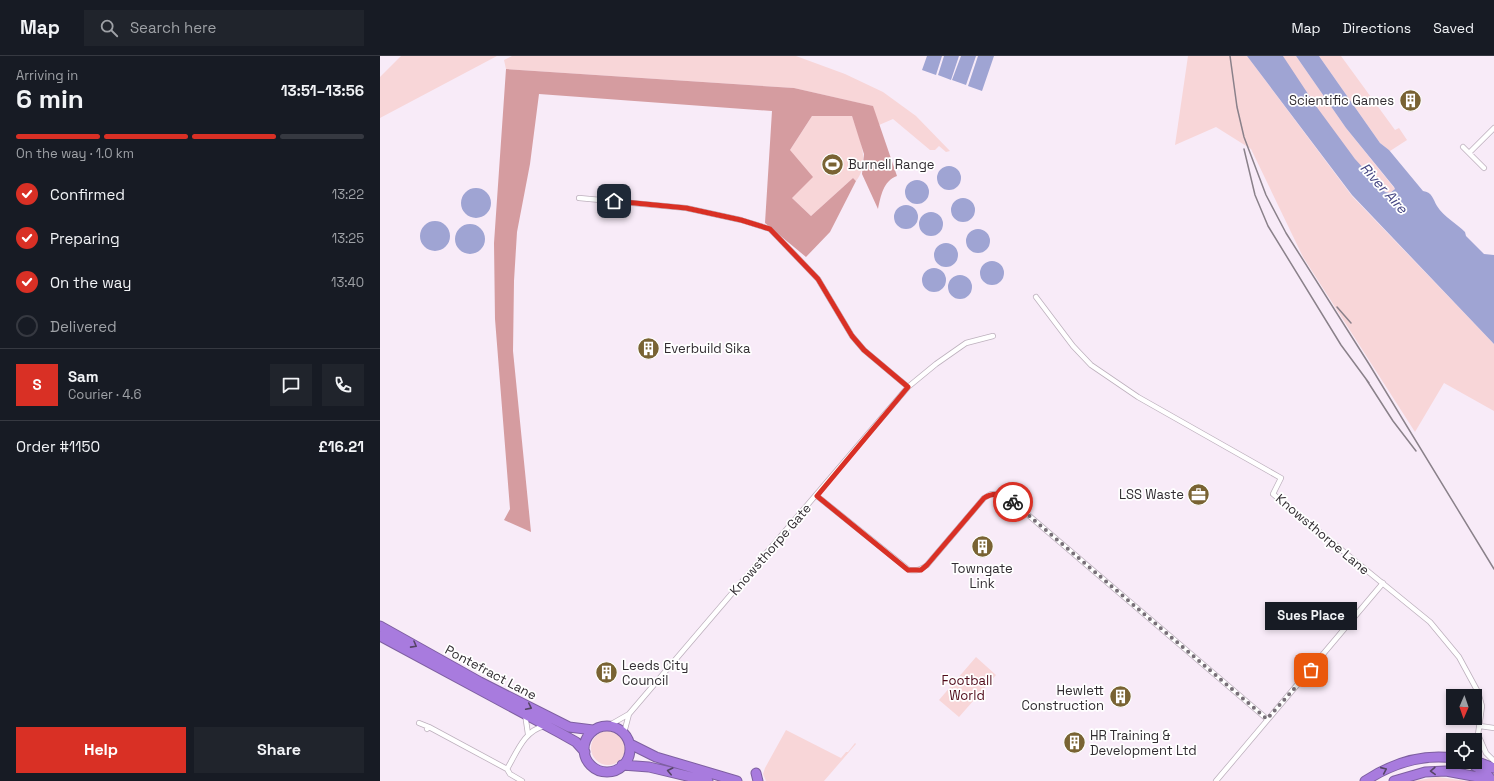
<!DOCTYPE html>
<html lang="en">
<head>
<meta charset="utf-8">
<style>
	body { margin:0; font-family:"Space Grotesk",sans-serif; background:#20242c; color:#f1f3f6; height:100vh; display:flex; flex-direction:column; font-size:15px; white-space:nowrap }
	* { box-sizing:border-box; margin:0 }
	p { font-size:13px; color:#9ea1a6 }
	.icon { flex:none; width:22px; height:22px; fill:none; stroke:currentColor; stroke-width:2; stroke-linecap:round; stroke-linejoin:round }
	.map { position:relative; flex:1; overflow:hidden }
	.drawer { display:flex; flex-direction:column; background:#171b24; width:380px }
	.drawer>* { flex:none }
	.needle { width:26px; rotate:182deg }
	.buttons { position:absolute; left:1066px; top:633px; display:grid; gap:8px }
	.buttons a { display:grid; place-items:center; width:36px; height:36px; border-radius:0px; background:#171b24; box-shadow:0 2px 6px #0003; font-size:20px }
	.pin { position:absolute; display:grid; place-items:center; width:34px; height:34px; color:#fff; margin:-17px; border-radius:8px; box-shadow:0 2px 6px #0006 }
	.courier { position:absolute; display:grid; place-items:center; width:40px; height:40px; margin:-20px; border:3px solid #d93025; border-radius:50%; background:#fff; color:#222; box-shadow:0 1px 5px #0007 }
	.bubble { position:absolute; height:28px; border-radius:0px; background:#171b24; box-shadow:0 2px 6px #0003; font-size:13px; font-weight:700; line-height:28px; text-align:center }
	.headline em { font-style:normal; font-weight:700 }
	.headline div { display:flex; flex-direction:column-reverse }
	.headline { display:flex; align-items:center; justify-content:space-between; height:68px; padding:0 16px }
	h1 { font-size:26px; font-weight:700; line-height:30px }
	.bar { display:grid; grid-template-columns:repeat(4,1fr); gap:6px 4px; align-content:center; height:48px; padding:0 16px }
	.bar i { height:5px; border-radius:3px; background:#363941 }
	.bar .active { background:#d93025 }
	.bar p { grid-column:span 4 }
	.line { display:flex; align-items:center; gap:10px; padding:0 16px; border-top:1px solid #363941 }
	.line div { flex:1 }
	.round { display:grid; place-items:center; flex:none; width:42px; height:42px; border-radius:0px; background:#20242c }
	ol { padding:0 16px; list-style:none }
	li { display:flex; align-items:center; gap:12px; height:44px }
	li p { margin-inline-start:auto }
	li .icon { padding:4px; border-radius:50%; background:#d93025; color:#fff; stroke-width:4 }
	li:last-child { color:#9ea1a6 }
	li i { width:22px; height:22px; border:2px solid #363941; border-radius:50% }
	.cta { display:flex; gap:8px; margin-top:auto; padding:8px 16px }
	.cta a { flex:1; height:46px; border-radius:0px; background:#d93025; color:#fff; font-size:16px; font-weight:700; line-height:46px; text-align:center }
	.cta a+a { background:#20242c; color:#f1f3f6 }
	header { display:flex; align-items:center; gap:24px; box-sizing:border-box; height:56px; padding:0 20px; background:#171b24; border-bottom:1px solid #363941 }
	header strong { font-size:19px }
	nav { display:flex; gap:22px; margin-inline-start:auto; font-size:14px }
	.search { width:280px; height:36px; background:#20242c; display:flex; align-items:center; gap:10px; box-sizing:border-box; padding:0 14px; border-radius:0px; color:#9ea1a6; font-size:15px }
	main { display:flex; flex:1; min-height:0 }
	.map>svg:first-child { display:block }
	.green { fill:#f8d6d8 }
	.forest { fill:#d59ca0 }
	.water { fill:#9fa4d3 }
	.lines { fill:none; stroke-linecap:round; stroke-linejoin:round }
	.street-casing { stroke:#bdb0bd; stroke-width:6 }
	.highway-casing { stroke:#7e5fa1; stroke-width:11 }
	.street { stroke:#fff; stroke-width:4.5 }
	.highway { stroke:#a87bde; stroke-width:9 }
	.rail { stroke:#8a818a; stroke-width:1.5 }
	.oneway { stroke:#554465 }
	.done { stroke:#776f77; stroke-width:4; stroke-dasharray:0 7.2 }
	.route { stroke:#d93025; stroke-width:5 }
	.labels { text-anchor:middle; stroke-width:3.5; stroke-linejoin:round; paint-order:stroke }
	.poi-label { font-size:13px; fill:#312c31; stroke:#fff; text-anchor:start }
	.street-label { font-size:13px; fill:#312c31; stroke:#fff }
	.park-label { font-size:13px; fill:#500b1a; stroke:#fff }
	.water-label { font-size:14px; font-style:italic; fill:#464784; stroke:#fff }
</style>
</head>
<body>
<header>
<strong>Map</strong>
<div class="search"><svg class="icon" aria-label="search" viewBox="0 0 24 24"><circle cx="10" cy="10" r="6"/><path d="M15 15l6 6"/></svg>Search here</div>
<nav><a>Map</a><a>Directions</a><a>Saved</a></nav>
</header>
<main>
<section class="drawer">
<div class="headline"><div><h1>6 min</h1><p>Arriving in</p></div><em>13:51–13:56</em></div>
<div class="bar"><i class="active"></i><i class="active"></i><i class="active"></i><i></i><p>On the way · 1.0 km</p></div>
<ol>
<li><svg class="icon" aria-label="check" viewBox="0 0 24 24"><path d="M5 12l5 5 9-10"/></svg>Confirmed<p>13:22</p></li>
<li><svg class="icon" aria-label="check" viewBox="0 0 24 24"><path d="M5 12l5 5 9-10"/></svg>Preparing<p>13:25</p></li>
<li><svg class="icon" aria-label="check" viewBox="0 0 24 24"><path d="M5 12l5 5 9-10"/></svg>On the way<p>13:40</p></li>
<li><i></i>Delivered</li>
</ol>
<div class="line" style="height:72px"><b class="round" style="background:#d93025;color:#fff">S</b><div><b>Sam</b><p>Courier · 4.6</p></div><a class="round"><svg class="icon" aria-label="chat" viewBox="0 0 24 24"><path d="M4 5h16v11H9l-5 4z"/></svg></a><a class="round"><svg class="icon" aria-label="phone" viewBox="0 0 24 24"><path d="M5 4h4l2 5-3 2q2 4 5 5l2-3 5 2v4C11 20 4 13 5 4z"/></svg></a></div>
<div class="line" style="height:52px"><div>Order #1150</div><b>£16.21</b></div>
<div class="cta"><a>Help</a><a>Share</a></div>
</section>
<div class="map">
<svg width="1114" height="725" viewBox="0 0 1114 725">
	<rect width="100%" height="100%" fill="#f8ebf8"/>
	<path class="green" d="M21,0H117L0,62V21Z
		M132,0H416L465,18L503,36L536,60L570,95L566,96L559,90L555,94H550L513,63L499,69L492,50L414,32L126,13L124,4Z
		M808,0H867L972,140L1114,288V355L1064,327L1035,376L923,201L871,93L836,71L795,89Z
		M903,0H916L966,72L1015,133L1010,137C993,136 913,20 903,0Z
		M939,0H961L1015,74L1019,72L1027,84L1010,95L1000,87Z
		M432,60H472C479,81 491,106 476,125L473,122L431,160L412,142L410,94Z
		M596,601L616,619L579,661L559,644Z
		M406,674L461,702L466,696H468L475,687L476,688L444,725H386L383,718L385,712Z
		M211 692a17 17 0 1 1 34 0a17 17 0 1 1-34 0Z
		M1058,721L1087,725H1033Z"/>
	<path class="forest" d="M126,13L414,32L493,50L517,120C503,125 501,140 498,153L482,118L484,98L472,60H432L410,94L433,121L412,142L431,160L473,122L476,125L450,176L426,201L385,167L392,55L159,38L150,108L137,176L134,225L133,295L151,476L124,464L130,453L115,263L114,187Z"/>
	<path class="water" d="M547,0H562L556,19L542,14Z
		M564,0H579L571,24L558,19Z
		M581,0H596L586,29L572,24Z
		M598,0H614L602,35L588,30Z
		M867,0H903L936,50L975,103L1005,136L1010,137L1015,133L1014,131L966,72L916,0H939L1000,87L1009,94L1043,135C1052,136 1053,143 1057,150C1064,161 1076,167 1085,176L1086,180L1104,198L1114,199V288L972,139Z
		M557 122a12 12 0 1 1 24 0a12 12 0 1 1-24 0Z
		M525 136a12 12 0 1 1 24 0a12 12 0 1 1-24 0Z
		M81 147a15 15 0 1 1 30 0a15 15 0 1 1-30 0Z
		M571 154a12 12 0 1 1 24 0a12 12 0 1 1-24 0Z
		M514 161a12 12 0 1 1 24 0a12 12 0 1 1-24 0Z
		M539 168a12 12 0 1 1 24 0a12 12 0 1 1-24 0Z
		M40 180a15 15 0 1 1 30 0a15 15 0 1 1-30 0Z
		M75 183a15 15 0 1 1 30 0a15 15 0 1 1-30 0Z
		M586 185a12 12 0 1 1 24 0a12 12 0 1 1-24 0Z
		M554 199a12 12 0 1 1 24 0a12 12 0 1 1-24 0Z
		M600 217a12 12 0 1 1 24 0a12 12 0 1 1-24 0Z
		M542 224a12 12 0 1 1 24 0a12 12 0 1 1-24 0Z
		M568 231a12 12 0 1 1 24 0a12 12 0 1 1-24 0Z"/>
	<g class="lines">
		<defs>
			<path id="street" d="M1083,91L1104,112
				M1089,97L1114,72
				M199,142L306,152L361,164L390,173L438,223L472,280L484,294L528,331
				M656,241L693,290L711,309L758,341L901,422L893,438L1050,566L1079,601L1098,636L1102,650L1095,700
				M437,440L529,514C537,515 541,514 547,509L604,442L611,438L626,440L887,663
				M145,658L148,678
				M39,667L49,671L47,673
				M228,670L249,658L528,331L556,308L586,287L613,280
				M1100,670L1114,672
				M49,671L127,713L130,718L142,725
				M244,677L249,658
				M1099,681L1106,697L1114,705
				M127,713C137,696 144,675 164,670
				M836,725L1003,527"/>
			<path id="highway" d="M0,570L100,626L189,671L213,674
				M0,580L180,677L196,686L205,696
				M204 693a23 23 0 1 1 46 0a23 23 0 1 1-46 0Z
				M250,688L276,701L357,725
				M1095,705L1114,712
				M1094,706L1095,710L1106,717L1109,721
				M242,709L269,711L328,725
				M376,717L378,725
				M985,725C1011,708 1041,698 1073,702
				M1014,725L1045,716L1066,715L1114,724"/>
		</defs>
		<use href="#street" class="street-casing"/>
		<use href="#highway" class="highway-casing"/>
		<use href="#street" class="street"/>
		<use href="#highway" class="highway"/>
		<path class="rail" d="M850,0L857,51L864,81L886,139L906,177L989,308L1114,513
			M864,93L875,139L888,170L961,289L989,327
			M957,251L971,267
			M986,323L1013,365L1036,395"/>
	</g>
	<defs><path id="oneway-chevron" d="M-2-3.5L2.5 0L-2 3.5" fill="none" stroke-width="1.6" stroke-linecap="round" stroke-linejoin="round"/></defs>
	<g class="oneway">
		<use href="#oneway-chevron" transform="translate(34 589) rotate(29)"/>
		<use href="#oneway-chevron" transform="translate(149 651) rotate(26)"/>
		<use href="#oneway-chevron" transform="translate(1004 714) rotate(-24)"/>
		<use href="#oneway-chevron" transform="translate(290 715) rotate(-167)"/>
		<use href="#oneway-chevron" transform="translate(1053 715) rotate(178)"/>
	</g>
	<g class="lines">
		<path class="done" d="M633,446L887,663L931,614"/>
		<path class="route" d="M234,145L306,152L361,164L390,173L438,223L472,280L484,294L528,331L437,440L528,514H541L547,509L604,442C615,435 624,438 633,446"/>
	</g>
	<defs>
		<symbol id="building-disc" viewBox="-11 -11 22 22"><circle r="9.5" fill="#796333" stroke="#fff"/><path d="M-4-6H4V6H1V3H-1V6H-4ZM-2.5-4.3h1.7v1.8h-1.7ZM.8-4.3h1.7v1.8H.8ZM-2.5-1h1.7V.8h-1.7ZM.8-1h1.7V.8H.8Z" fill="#fff"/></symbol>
		<symbol id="stadium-disc" viewBox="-11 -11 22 22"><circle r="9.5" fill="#796333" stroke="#fff"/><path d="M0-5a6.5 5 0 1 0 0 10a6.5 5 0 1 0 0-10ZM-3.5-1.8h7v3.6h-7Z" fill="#fff"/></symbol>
		<symbol id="office-disc" viewBox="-11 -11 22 22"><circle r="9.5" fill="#796333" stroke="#fff"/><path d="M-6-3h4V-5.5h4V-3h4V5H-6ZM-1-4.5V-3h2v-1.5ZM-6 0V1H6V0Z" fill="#fff"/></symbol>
	</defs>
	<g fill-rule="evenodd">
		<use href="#building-disc" x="1018" y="32" width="25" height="25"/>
		<use href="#stadium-disc" x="440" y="96" width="25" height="25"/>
		<use href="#building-disc" x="256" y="280" width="25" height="25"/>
		<use href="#office-disc" x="806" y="426" width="25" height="25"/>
		<use href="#building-disc" x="590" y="478" width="25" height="25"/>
		<use href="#building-disc" x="214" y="604" width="25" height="25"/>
		<use href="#building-disc" x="728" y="628" width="25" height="25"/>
		<use href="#building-disc" x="682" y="674" width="25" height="25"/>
	</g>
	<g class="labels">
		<g class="poi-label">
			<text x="1014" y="49" text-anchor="end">Scientific Games</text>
			<text x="468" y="113">Burnell Range</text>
			<text x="284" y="297">Everbuild Sika</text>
			<text x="804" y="443" text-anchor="end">LSS Waste</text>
			<text x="602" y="517" text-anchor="middle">Towngate<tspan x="602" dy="15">Link</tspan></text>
			<text x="242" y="614">Leeds City<tspan x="242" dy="15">Council</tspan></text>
			<text x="724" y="639" text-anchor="end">Hewlett<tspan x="724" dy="15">Construction</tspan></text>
			<text x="710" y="684">HR Training &amp;<tspan x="710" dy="15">Development Ltd</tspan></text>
		</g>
		<g class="street-label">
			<text transform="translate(943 478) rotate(40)" y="5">Knowsthorpe Lane</text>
			<text transform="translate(390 493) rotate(-49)" y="5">Knowsthorpe Gate</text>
			<text transform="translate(111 616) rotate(28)" y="5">Pontefract Lane</text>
		</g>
		<g class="park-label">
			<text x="587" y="629">Football<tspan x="587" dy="15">World</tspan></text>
		</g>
		<g class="water-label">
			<text transform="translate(1004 132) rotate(48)" y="5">River Aire</text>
		</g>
	</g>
</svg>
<div class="buttons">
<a><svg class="needle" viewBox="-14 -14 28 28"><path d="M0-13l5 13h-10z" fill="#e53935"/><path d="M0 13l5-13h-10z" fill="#9ea1a6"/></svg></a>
<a><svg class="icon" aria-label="locate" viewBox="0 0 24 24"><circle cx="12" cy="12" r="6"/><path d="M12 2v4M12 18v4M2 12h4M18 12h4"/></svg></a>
</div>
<div class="pin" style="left:931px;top:614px;background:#ea580c"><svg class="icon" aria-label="bag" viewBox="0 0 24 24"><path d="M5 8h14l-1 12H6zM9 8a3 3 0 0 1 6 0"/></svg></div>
<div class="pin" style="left:234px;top:145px;background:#1f2937"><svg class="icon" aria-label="home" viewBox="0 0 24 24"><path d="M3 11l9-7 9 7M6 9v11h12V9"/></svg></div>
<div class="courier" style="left:633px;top:446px"><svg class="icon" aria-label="bike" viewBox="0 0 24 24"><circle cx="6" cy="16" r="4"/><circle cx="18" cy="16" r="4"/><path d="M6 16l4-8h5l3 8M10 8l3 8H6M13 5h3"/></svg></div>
<div class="bubble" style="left:885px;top:546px;width:92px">Sues Place</div>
</div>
</main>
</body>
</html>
